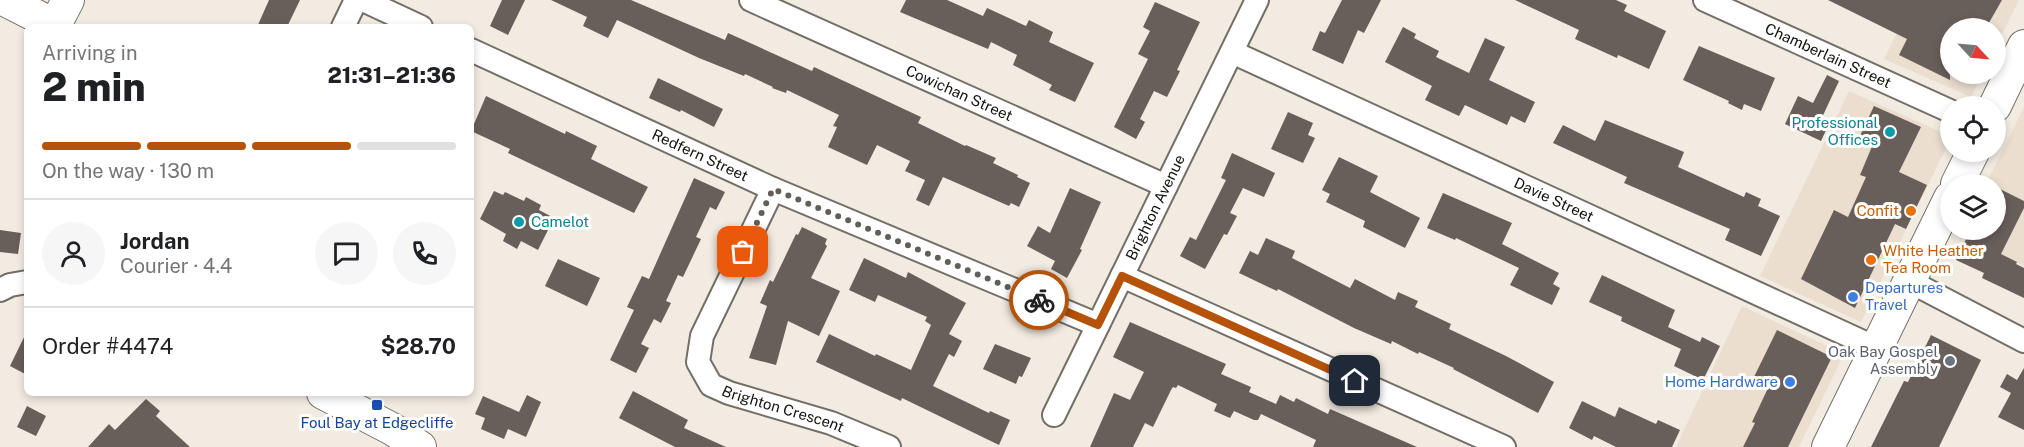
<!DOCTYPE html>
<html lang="en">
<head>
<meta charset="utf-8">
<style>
	body { margin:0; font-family:"Public Sans",sans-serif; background:#f6f6f6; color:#202124; height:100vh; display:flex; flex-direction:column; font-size:22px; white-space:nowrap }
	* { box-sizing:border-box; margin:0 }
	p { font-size:20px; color:#757577 }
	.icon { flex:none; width:33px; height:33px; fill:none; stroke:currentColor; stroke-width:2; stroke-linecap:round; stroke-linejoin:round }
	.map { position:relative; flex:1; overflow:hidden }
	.drawer { position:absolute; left:24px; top:24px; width:450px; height:372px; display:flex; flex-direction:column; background:#fff; border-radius:9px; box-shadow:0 3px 9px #0003 }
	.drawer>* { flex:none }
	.needle { width:39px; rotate:116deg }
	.controls { position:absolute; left:1940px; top:18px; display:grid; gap:12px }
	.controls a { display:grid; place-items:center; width:66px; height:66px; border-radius:50%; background:#fff; box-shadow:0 3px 9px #0003; font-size:30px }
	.pin { position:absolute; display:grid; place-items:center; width:51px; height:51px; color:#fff; margin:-26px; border-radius:12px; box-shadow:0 3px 9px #0006 }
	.courier { position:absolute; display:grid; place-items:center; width:60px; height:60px; margin:-30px; border:4px solid #b45309; border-radius:50%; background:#fff; color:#222; box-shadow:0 2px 8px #0007 }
	.head em { font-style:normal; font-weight:800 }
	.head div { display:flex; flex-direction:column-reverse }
	.head { display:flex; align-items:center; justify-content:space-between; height:102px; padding:0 18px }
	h1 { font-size:39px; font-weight:800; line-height:45px }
	.bar { display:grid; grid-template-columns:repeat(4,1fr); gap:9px 6px; align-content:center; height:72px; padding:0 18px }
	.bar i { height:8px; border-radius:4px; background:#e0e0e0 }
	.bar .selected { background:#b45309 }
	.bar p { grid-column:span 4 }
	.line { display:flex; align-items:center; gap:15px; padding:0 18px; border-top:2px solid #e0e0e0 }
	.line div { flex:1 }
	.round { display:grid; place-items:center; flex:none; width:63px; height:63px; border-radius:32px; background:#f6f6f6 }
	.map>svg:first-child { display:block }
	.built { fill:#ebdecf }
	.building { fill:#685e5a }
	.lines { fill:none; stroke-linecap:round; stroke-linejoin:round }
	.street-casing { stroke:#756e67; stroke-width:26 }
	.secondary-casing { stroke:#756e67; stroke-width:34 }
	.street { stroke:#fff; stroke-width:22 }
	.secondary { stroke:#fff; stroke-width:32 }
	.done { stroke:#625f5a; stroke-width:6; stroke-dasharray:0 10.8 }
	.route { stroke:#b45309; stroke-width:8 }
	.culture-dot { fill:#0f9aa8; stroke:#fff; stroke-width:2 }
	.food-dot { fill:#e8710a; stroke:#fff; stroke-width:2 }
	.shop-dot { fill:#3f7fe0; stroke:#fff; stroke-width:2 }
	.worship-dot { fill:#6b7280; stroke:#fff; stroke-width:2 }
	.transit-dot { fill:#1a4fb4; stroke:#fff; stroke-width:2 }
	.labels { text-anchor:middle; stroke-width:6; stroke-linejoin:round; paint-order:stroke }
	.street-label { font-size:15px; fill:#151310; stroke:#fff }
	.culture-label { font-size:15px; fill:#0d838f; stroke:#fff; text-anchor:end }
	.food-label { font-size:15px; fill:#c56008; stroke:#fff; text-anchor:end }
	.shop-label { font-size:15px; fill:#366cbe; stroke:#fff; text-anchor:start }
	.worship-label { font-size:15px; fill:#5b616d; stroke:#fff; text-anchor:end }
	.transit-label { font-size:15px; fill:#164399; stroke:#fff }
</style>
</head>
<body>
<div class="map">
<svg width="2024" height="447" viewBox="0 0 2024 447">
	<rect width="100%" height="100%" fill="#f2ebe2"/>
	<path class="built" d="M1913,0H2019L1995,48V28H1950V74H1983L1971,97L1884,59Z
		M1849,91L1950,136V140L1861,322L1760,276Z
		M2024,107V266L1962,233L1964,230H1995V184H1986Z
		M1742,306L1844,354L1799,447H1676Z"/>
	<path class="building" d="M269,0H300L287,27H257Z
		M502,0H525L508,35L490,26Z
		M551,0H631L725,40L728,33L812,71L814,67L921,117L918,123L965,146L966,145L996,158L993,163L1018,175L1017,177L1030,183L1019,207L1011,203L1009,206L943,177L929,206L916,200L925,180L905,171L910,161L877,145L867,165L828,147L837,127L833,126L839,115L787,90L786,93L772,88L773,87L745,74L744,76L699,58L617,20L608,38L583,26L587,17Z
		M906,0H947L983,16L987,8L1026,26L1029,20L1053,32L1049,42L1094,63L1075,102L1049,90L1052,85L1013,65L1017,55L991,42L988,49L900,12Z
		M1342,0H1381L1364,33L1358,30L1343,64L1312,50L1320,31L1325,33Z
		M1515,0H1616L1627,5L1624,11L1666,31L1649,69L1618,55L1617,58L1575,39L1579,30Z
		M1828,0H2002L1986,28H1950V80L1899,55L1907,39Z
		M1155,2L1200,22L1177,70L1180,71L1167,97L1154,91L1140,119L1145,122L1136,139L1114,127L1148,59L1138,54L1150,31L1143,27Z
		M1403,27L1416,34L1414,38L1439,51L1436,57L1469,73L1485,38L1505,47L1489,80L1535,102L1525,123L1511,116L1507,125L1465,105L1459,116L1425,100L1432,86L1385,62Z
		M1699,46L1775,78L1761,111L1744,104L1742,110L1728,103L1729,101L1683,80Z
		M1827,75L1839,81L1819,124L1827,128L1821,141L1785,124L1798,96L1813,103Z
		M658,78L723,109L714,127L681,110L680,112L649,98Z
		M486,96L565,134L566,131L597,146L591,159L648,187L634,213L508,153L510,149L471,131Z
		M1874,106L1921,127L1899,172L1927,185L1906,229L1895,224L1855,308L1801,279L1834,210L1848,217L1866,177L1860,175L1873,144L1859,138Z
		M1288,112L1313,123L1308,135L1315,138L1303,163L1271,149Z
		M1605,120L1684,152L1678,167L1744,197L1746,192L1761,199L1758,206L1780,216L1761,256L1725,240L1730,229L1624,183L1627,177L1553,143L1563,125L1595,141Z
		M1232,153L1275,173L1264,197L1243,188L1230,213L1237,216L1227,235L1224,234L1205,269L1180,256L1190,237L1196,240L1226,180L1221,178Z
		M1339,157L1378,176L1370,192L1420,218L1405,248L1363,227L1365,221L1326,202L1330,194L1322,190Z
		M694,178L725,192L716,210L710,207L696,237L701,239L683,277L678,275L666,301L671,303L661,323L654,319L641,344L649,348L636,373L610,360L634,310L627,307L642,276L649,279Z
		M1070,188L1101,202L1080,249L1082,250L1067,278L1051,269L1055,261L1027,246L1038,226L1050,233Z
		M2000,189L2024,201V208L2001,254L2017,262L2016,264L2024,268V298L1982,278L1984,273L1956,260L1967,237L1974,240L1979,230H1995V199Z
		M494,191L503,195L505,192L524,201L526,197L541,205L539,210L554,218L538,250L521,241L517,249L503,241L506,234L480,219Z
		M1443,193L1512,223L1502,244L1559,273L1553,284L1560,288L1552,305L1510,285L1519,268L1456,238L1455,240L1427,228Z
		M802,227L827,239L825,244L827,246L811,278L840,291L819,336L788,321L776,365L749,358L767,306L760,303L770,280L773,282L796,234L798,235Z
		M0,230L21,233L18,254L0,252Z
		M1266,238L1295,251L1292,258L1350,288L1355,279L1395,300L1398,292L1418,301L1415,307L1451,324L1449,329L1506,356L1554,382L1538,413L1453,369L1454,368L1419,352L1418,354L1392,341L1391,344L1354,328L1278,289L1277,291L1239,273L1250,251L1258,255Z
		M864,258L906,278L908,272L966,303L949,334L962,341L954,357L949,354L933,386L989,413L990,411L1010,420L999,445L902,398L901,401L816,362L829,334L875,356L876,354L911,370L931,325L925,321L927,317L878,295L875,302L849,290Z
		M558,259L600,278L587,306L545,286Z
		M1602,275L1675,310L1668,327L1700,342L1702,337L1720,346L1703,380L1674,366L1681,349L1621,321L1622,317L1589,302Z
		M1130,322L1226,364L1221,374L1251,387L1249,392L1276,404L1280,395L1294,402L1296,398L1328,414L1330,409L1417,447H1313L1316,440L1261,414L1258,420H1254L1234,411L1230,418L1214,411L1217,404L1178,385L1176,388L1173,387L1171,390L1153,427L1145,423L1133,447H1090L1114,393L1130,400L1144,372L1113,357Z
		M1777,330L1832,357L1788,447H1743L1755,423L1752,422L1769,386L1753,379Z
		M27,331V375L10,366Z
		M1931,335L1981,360L1939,447H1871L1904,381L1908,382Z
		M995,344L1031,358L1022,377L1019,376L1016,384L983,369Z
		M2024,368V430L1998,417L2011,393L2000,387L2007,374L2017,380Z
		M633,391L688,420L684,428L726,447H675L619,418Z
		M527,395L541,402L526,437L508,429L504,439L481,429L485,418L475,414L483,396L519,412Z
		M146,399L160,411L156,416L190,447H88L109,424L115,430Z
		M1582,401L1615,417L1619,407L1656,424L1658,420L1680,430L1672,447H1616L1594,436L1592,440L1569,428Z
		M27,406L46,416L36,436L17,427Z"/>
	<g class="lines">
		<defs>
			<g id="street">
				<path d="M363,0L421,27"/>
				<path id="s1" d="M751,0L1166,186"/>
				<path id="s2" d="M1705,0L1950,111"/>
				<path d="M343,27L356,0"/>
				<path id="s3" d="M471,50L773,189L1098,325"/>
				<path id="s4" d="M1232,52L1876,348"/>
				<path id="s5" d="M773,189L702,336L698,362L711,385L729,393L831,423L889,447"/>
				<path d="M1122,276L1504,447"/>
				<path d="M1909,281L2024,341"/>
				<path d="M0,290L10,285L27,282"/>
				<path id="s6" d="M1054,415L1257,0"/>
			</g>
			<path id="secondary" d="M5,0L58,27
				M55,25L68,0
				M1995,106L2024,46
				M1957,184L1973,152
				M323,393L392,429L420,447
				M1828,447L1950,198"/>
		</defs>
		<use href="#street" class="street-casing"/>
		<use href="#secondary" class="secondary-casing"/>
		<use href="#street" class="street"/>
		<use href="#secondary" class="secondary"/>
	</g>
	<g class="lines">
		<path class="done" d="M743,252L773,189L1039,300"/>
		<path class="route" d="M1039,300L1098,325L1122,276L1355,381"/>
	</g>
	<g class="culture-dot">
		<circle cx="1890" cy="132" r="6"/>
		<circle cx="519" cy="222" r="6"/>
	</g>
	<g class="food-dot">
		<circle cx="1911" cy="211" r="6"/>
		<circle cx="1871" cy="260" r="6"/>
	</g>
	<g class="shop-dot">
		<circle cx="1853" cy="297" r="6"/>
		<circle cx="1790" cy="382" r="6"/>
	</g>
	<circle class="worship-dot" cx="1950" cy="361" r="6"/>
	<rect class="transit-dot" x="371" y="399" width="12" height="12" rx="3"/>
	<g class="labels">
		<g class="street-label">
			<text dy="5" stroke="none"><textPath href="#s2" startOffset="135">Chamberlain Street</textPath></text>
			<text dy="5" stroke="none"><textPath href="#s1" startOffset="228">Cowichan Street</textPath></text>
			<text dy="5" stroke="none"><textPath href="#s3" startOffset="252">Redfern Street</textPath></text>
			<text dy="5" stroke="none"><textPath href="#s4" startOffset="354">Davie Street</textPath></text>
			<text dy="5" stroke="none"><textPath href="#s6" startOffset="231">Brighton Avenue</textPath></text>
			<text dy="5" stroke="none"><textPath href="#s5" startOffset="292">Brighton Crescent</textPath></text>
		</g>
		<g class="culture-label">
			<text x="1878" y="128">Professional<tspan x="1878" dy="17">Offices</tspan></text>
			<text x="531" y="227" text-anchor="start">Camelot</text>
		</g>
		<g class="food-label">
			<text x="1899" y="216">Confit</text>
			<text x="1883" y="256" text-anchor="start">White Heather<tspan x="1883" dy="17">Tea Room</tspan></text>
		</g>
		<g class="shop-label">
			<text x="1865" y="293">Departures<tspan x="1865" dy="17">Travel</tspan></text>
			<text x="1778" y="387" text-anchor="end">Home Hardware</text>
		</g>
		<g class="worship-label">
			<text x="1938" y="357">Oak Bay Gospel<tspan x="1938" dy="17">Assembly</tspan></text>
		</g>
		<g class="transit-label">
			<text x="377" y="428">Foul Bay at Edgecliffe</text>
		</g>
	</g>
</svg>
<div class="controls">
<a><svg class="needle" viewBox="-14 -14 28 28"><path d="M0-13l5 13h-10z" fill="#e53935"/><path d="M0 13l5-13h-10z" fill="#757577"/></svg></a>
<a><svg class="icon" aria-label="locate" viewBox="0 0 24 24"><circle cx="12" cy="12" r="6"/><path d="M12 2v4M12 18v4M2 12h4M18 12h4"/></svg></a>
<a><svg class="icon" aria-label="layers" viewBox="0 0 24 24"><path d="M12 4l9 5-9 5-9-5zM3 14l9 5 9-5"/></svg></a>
</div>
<div class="pin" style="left:743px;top:252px;background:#ea580c"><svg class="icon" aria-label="bag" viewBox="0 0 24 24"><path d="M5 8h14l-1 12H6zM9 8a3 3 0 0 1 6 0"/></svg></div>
<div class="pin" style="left:1355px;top:381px;background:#1f2937"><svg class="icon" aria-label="home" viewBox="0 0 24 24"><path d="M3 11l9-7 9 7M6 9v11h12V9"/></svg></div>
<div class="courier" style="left:1039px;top:300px"><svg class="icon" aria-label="bike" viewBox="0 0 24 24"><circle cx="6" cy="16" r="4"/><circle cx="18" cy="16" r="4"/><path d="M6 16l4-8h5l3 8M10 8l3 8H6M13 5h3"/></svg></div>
<section class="drawer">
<div class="head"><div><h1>2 min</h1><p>Arriving in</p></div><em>21:31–21:36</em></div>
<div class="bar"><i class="selected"></i><i class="selected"></i><i class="selected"></i><i></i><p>On the way · 130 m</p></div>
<div class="line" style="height:108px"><a class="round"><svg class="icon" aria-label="person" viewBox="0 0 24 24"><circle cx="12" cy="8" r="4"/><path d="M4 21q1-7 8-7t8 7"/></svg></a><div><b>Jordan</b><p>Courier · 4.4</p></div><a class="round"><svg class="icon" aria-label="chat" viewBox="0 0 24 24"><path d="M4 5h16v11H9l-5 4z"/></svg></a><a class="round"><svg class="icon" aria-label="phone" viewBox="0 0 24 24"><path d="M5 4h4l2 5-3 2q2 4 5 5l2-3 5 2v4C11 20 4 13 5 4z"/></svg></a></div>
<div class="line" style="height:78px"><div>Order #4474</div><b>$28.70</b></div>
</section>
</div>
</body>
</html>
